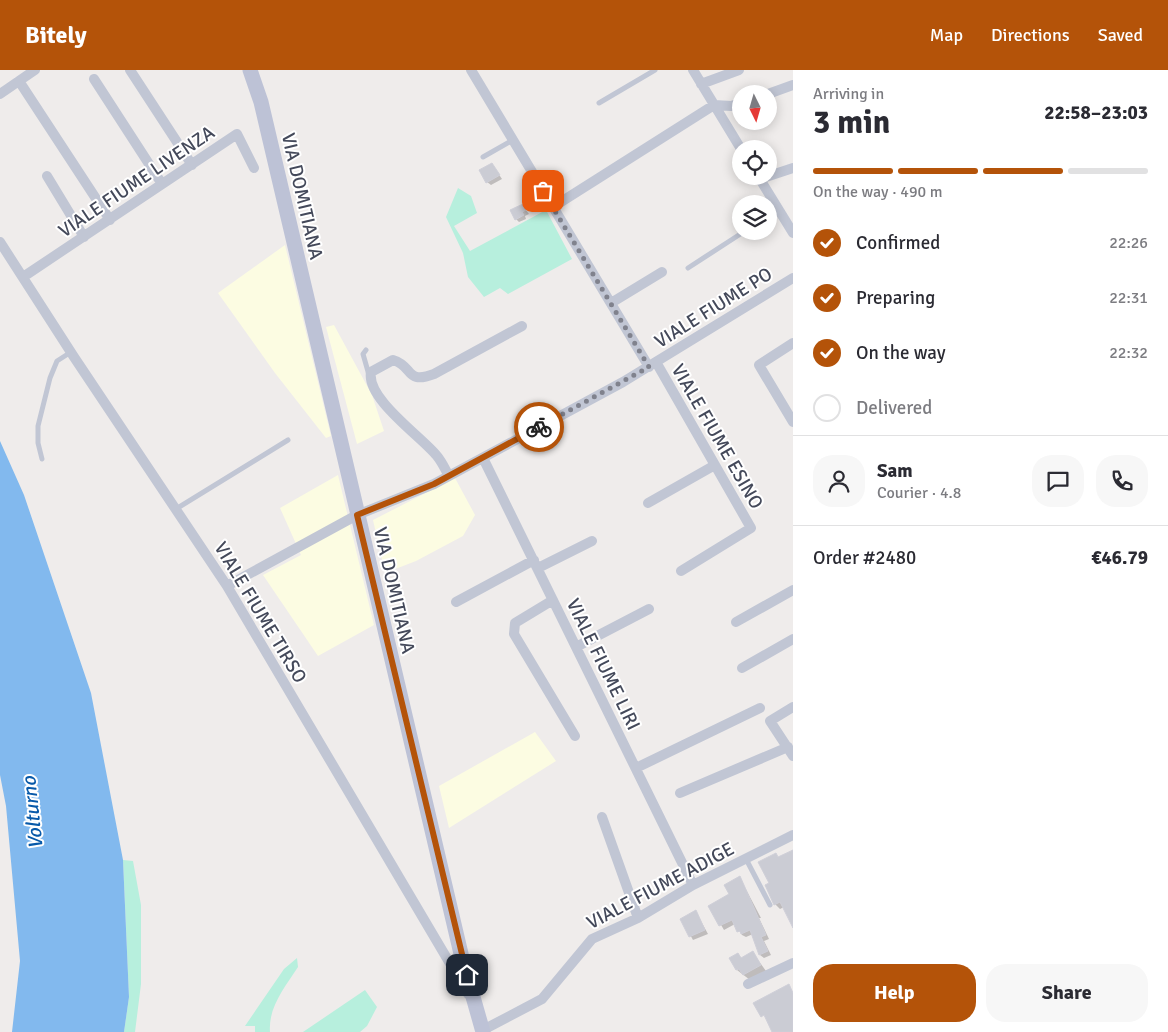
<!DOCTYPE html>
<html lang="en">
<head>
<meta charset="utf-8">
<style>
	body { margin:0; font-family:Signika,sans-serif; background:#f7f7f7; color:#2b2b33; height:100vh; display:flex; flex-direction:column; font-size:19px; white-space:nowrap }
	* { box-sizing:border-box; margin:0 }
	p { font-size:16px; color:#7c7c81 }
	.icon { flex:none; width:28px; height:28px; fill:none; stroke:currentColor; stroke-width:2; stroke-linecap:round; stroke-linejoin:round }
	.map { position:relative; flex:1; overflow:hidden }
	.side { display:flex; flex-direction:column; background:#fff; width:375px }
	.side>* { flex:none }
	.needle { width:32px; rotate:175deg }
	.controls { position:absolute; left:732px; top:15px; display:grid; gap:10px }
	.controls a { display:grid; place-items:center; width:45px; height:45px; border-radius:50%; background:#fff; box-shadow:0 2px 12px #0003; font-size:25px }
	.pin { position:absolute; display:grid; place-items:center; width:42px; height:42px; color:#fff; margin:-21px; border-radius:10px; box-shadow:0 2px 8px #0006 }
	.courier { position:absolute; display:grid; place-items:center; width:50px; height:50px; margin:-25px; border:4px solid #b45309; border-radius:50%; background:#fff; color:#222; box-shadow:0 1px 6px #0007 }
	.head em { font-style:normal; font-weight:700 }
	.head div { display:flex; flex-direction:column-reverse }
	.head { display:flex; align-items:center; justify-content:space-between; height:85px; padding:0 20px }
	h1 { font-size:32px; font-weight:700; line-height:38px }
	.bar { display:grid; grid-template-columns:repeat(4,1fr); gap:8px 5px; align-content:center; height:60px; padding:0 20px }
	.bar i { height:6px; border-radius:4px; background:#e1e1e2 }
	.bar .active { background:#b45309 }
	.bar p { grid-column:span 4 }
	.line { display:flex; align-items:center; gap:12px; padding:0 20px; border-top:1px solid #e1e1e2 }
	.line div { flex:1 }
	.round { display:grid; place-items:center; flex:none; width:52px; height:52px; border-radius:20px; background:#f7f7f7 }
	ol { padding:0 20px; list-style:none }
	li { display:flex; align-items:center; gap:15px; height:55px }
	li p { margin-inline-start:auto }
	li .icon { padding:5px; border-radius:50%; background:#b45309; color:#fff; stroke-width:4 }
	li:last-child { color:#7c7c81 }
	li i { width:28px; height:28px; border:2px solid #e1e1e2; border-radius:50% }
	.cta { display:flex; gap:10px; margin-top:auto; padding:10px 20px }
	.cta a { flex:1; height:58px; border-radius:20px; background:#b45309; color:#fff; font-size:20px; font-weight:700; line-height:58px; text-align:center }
	.cta a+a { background:#f7f7f7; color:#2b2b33 }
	header { display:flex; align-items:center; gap:30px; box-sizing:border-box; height:70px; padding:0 25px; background:#b45309; color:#fff }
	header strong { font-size:24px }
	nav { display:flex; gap:28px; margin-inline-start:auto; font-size:18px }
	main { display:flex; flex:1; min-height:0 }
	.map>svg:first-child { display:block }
	.commercial { fill:#fcfce2 }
	.green { fill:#b7efdd }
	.water { fill:#82b9ee }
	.shadow { fill:#0003 }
	.building { fill:#cbccd4; stroke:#cfcfd8 }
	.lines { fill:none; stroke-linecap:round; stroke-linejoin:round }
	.lane { stroke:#c1c6d4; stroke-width:5 }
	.street { stroke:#c1c6d4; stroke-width:10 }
	.secondary { stroke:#bdc2d6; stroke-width:15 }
	.done { stroke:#80828d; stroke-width:5; stroke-dasharray:0 9 }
	.route { stroke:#b45309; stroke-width:6 }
	.labels { text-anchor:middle; stroke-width:4; stroke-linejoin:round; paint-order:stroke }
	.street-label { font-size:19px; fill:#44495a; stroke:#fff }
	.water-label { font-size:20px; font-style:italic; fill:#0759a9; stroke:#fff }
</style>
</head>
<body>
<header>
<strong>Bitely</strong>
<nav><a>Map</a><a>Directions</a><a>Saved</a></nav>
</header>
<main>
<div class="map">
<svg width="793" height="962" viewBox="0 0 793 962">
	<rect width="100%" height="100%" fill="#efeceb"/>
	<path class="commercial" d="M285,175L331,366L326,368L275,303L218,223Z
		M334,255L372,325L384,361L357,374L326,257Z
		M338,405L374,555L318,586L263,505L301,485L280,438Z
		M455,408L475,445L463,466L416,491L385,503L373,450Z
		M535,662L556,691L449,758L439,716Z"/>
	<path class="green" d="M458,118L471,126L477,143L454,156L470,181L546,140L572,189L508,224L500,218L484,227L468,207L463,183L446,147Z
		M123,790L133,791L141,835V914L135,962H124L129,927Z
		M297,888L298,897C285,917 268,937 270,962H255V956H245L284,899Z
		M365,920L377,937L367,956L360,962H303Z"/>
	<path class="water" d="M0,371L24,425L91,623L123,790L129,927L124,962H12L20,891L6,736L0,705Z"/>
	<path class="shadow" d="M492,94L502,109L491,115L487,112Z
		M522,135L529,144L525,146L526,149L519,152L516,149Z
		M793,782V853L784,837L780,839L775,834L770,814L779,788Z
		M740,808L761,848H759L769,869L764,871L771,885L764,888L760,885L753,864L746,867L742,865L735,854L724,860L710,836L730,825Z
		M696,842L708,864L693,870L682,850Z
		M753,883L766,901L750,910L737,900L738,884L742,889Z"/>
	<path class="building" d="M492,93L500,105L486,113L479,100Z
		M523,134L526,140L522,142L524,145L515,150L510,140Z
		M793,780V858L780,832L774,835L765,815L769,813L758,792L776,783L778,787Z
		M740,806L766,865L761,867L768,881L759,885L750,860L741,864L740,861L737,862L732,850L719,856L708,836L729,824L724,815Z
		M696,840L705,860L689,867L680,849Z
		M753,881L761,895L743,905L739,899L736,900L729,888L738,883L741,888Z
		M789,914L793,923V962H772L764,945L761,947L753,933Z"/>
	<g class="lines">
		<path class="lane" d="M599,33L655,0
			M483,87L513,70
			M769,146L778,139
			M688,198L745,161
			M366,280L363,284L369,305
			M42,389L38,373V356L50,308L57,291L71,282
			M176,439L288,370
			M746,789L770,835"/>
		<path class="street" d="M130,0L192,95
			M471,0L649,297
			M693,0L741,79
			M94,9L162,114
			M19,11L110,150
			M701,14L739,0
			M0,24L35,0
			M768,24L793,15
			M47,106L84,167
			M758,106L793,163
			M760,109L793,98
			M553,137L714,35L731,36L741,33
			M0,172L74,287L227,516L468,924
			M23,207L237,64L254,98
			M611,233L662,202
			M793,273L759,295L793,352
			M656,292L751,458L681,501
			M483,388L693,815
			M449,406C445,399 442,392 437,386C422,367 366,329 371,302L393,290C414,296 405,315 434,304L522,256
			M648,433L715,395
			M538,498L592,471
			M227,516L357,445L434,414L623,312L793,208
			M553,530L515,553L514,564L575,666
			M456,532L534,490
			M736,552L793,520
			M576,577L649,539
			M742,598L793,569
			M793,637L770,651L793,686
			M636,698L760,638
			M680,723L788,677
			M602,747L638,848
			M748,914L793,893
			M483,960L542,929L592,869L638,848L693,815L793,765"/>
		<path class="secondary" d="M250,0L261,32L462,888L483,962"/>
	</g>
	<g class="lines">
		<path class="done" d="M539,357L649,297L543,121"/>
		<path class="route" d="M467,905L357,445L434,414L539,357"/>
	</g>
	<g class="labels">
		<g class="street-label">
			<text transform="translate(136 111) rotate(-34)" y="7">VIALE FIUME LIVENZA</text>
			<text transform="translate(303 126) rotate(77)" y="7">VIA DOMITIANA</text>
			<text transform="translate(713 237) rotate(-32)" y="7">VIALE FIUME PO</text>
			<text transform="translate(718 366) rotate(60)" y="7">VIALE FIUME ESINO</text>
			<text transform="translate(395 520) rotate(77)" y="7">VIA DOMITIANA</text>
			<text transform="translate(261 542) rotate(59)" y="7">VIALE FIUME TIRSO</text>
			<text transform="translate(604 594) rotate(64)" y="7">VIALE FIUME LIRI</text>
			<text transform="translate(660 815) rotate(-28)" y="7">VIALE FIUME ADIGE</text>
		</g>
		<g class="water-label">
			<text transform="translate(32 743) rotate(-96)" y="7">Volturno</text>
		</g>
	</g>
</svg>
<div class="controls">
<a><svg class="needle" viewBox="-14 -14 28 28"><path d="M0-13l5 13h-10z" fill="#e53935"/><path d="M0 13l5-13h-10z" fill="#7c7c81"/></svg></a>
<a><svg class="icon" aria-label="locate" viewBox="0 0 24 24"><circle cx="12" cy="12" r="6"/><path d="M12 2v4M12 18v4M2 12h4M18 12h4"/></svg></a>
<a><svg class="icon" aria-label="layers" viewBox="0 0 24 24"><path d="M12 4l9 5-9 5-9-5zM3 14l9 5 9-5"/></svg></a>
</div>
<div class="pin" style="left:543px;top:121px;background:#ea580c"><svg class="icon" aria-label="bag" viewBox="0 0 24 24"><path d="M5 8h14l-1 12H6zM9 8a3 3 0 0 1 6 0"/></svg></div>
<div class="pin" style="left:467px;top:905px;background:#1f2937"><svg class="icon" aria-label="home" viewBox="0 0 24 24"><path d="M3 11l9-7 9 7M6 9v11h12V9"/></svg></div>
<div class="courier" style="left:539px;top:357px"><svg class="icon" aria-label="bike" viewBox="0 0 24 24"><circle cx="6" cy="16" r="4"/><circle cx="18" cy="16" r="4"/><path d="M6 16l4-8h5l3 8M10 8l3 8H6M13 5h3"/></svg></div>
</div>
<section class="side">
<div class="head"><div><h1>3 min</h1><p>Arriving in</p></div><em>22:58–23:03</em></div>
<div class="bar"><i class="active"></i><i class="active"></i><i class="active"></i><i></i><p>On the way · 490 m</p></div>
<ol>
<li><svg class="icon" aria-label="check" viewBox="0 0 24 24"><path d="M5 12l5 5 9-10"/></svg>Confirmed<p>22:26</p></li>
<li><svg class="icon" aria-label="check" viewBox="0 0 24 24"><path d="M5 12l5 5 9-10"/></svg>Preparing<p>22:31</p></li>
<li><svg class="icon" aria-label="check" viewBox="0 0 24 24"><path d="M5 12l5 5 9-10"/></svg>On the way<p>22:32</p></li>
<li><i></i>Delivered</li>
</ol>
<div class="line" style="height:90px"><a class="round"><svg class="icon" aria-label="person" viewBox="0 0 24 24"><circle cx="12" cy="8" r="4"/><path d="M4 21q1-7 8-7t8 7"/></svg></a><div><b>Sam</b><p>Courier · 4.8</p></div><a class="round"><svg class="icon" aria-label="chat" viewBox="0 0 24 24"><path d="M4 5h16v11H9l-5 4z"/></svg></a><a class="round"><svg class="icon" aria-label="phone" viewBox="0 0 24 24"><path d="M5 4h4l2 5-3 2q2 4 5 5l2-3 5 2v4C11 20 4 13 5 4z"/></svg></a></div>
<div class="line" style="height:65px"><div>Order #2480</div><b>€46.79</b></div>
<div class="cta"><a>Help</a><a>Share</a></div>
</section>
</main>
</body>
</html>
